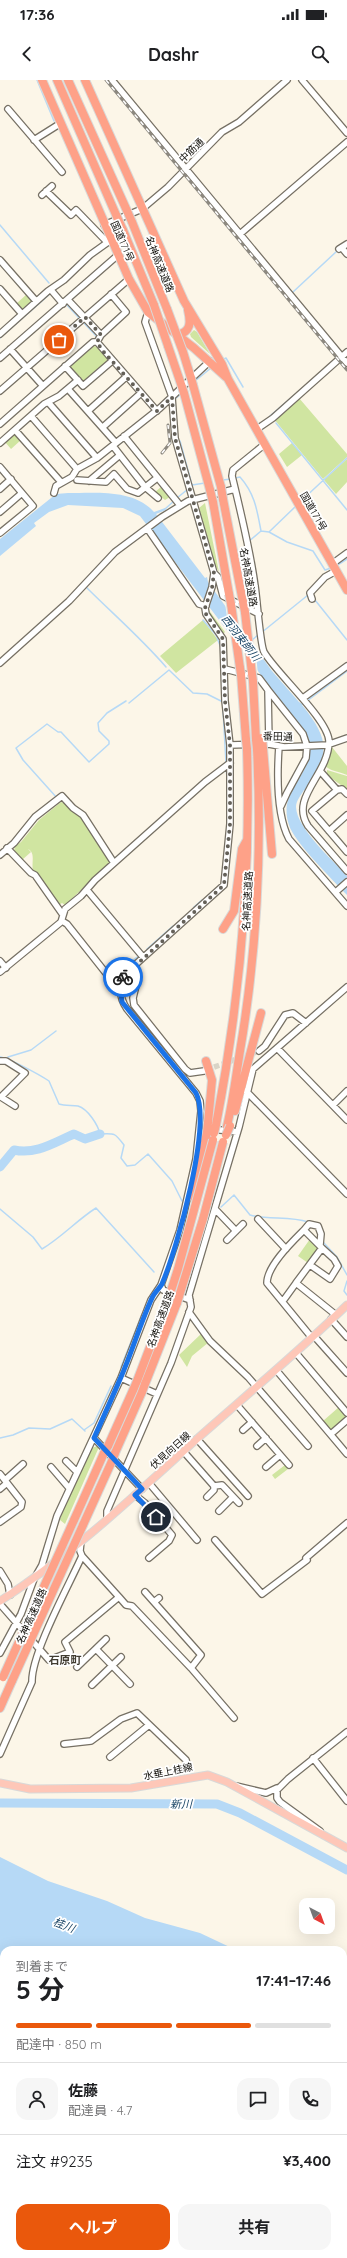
<!DOCTYPE html>
<html lang="ja">
<head>
<meta charset="utf-8">
<style>
	body { margin:0; font-family:Quicksand,"Noto Sans JP",sans-serif; background:#f6f6f6; color:#202124; height:100vh; display:flex; flex-direction:column; font-size:15px; white-space:nowrap }
	* { box-sizing:border-box; margin:0 }
	p { font-size:13px; color:#757577 }
	.icon { flex:none; width:22px; height:22px; fill:none; stroke:currentColor; stroke-width:2; stroke-linecap:round; stroke-linejoin:round }
	.map { position:relative; flex:1; overflow:hidden }
	.sheet { position:absolute; left:0px; top:1866px; width:347px; height:312px; display:flex; flex-direction:column; background:#fff; border-radius:12px 12px 0 0; box-shadow:0 4px 16px #0002 }
	.sheet>* { flex:none }
	.needle { width:26px; rotate:139deg }
	.tools { position:absolute; left:299px; top:1818px; display:grid; gap:8px }
	.tools a { display:grid; place-items:center; width:36px; height:36px; border-radius:8px; background:#fff; box-shadow:0 4px 16px #0002; font-size:20px }
	.pin { position:absolute; display:grid; place-items:center; width:34px; height:34px; color:#fff; margin:-17px; border:2px solid #fff; border-radius:50%; box-shadow:0 1px 4px #0007 }
	.courier { position:absolute; display:grid; place-items:center; width:40px; height:40px; margin:-20px; border:3px solid #1a73e8; border-radius:50%; background:#fff; color:#222; box-shadow:0 1px 5px #0007 }
	.summary em { font-style:normal; font-weight:700 }
	.summary div { display:flex; flex-direction:column-reverse }
	.summary { display:flex; align-items:center; justify-content:space-between; height:68px; padding:0 16px }
	h1 { font-size:26px; font-weight:700; line-height:30px }
	.bar { display:grid; grid-template-columns:repeat(4,1fr); gap:6px 4px; align-content:center; height:48px; padding:0 16px }
	.bar i { height:5px; border-radius:3px; background:#e0e0e0 }
	.bar .selected { background:#ea580c }
	.bar p { grid-column:span 4 }
	.line { display:flex; align-items:center; gap:10px; padding:0 16px; border-top:1px solid #e0e0e0 }
	.line div { flex:1 }
	.round { display:grid; place-items:center; flex:none; width:42px; height:42px; border-radius:12px; background:#f6f6f6 }
	.primary-button { display:flex; gap:8px; margin-top:auto; padding:8px 16px }
	.primary-button a { flex:1; height:46px; border-radius:12px; background:#ea580c; color:#fff; font-size:16px; font-weight:700; line-height:46px; text-align:center }
	.primary-button a+a { background:#f6f6f6; color:#202124 }
	.status { display:flex; justify-content:space-between; align-items:center; height:28px; padding:0 20px; background:#fff; direction:ltr }
	.status svg { height:11px; fill:currentColor }
	header { display:flex; justify-content:space-between; align-items:center; height:52px; padding:0 16px; background:#fff; font-size:18px; font-weight:700 }
	.map>svg:first-child { display:block }
	.green { fill:#d0e5a1 }
	.water { fill:#b6d9f6 }
	.pier { fill:#fcf6e8 }
	.lines { fill:none; stroke-linecap:round; stroke-linejoin:round }
	.stream { stroke:#b6d9f6; stroke-width:1.5 }
	.river { stroke:#b6d9f6; stroke-width:9 }
	.minor-tunnel { stroke:#d9d4c7; stroke-width:5.5; stroke-dasharray:5.5 3; stroke-linecap:butt }
	.minor-casing { stroke:#767064; stroke-width:8 }
	.major-casing { stroke:#d9d9d8; stroke-width:9 }
	.highway-casing { stroke:#d9d9d8; stroke-width:10 }
	.minor { stroke:#fff; stroke-width:5.5 }
	.major { stroke:#fec7b8; stroke-width:7 }
	.highway { stroke:#fea188; stroke-width:8 }
	.rail-casing { stroke:#8d8980; stroke-width:3 }
	.rail { stroke:#fff; stroke-width:1.5; stroke-dasharray:4.5; stroke-linecap:butt }
	.highway-bridge-casing { stroke:#d9d9d8; stroke-width:10; stroke-linecap:butt }
	.highway-bridge { stroke:#fea188; stroke-width:8 }
	.done { stroke:#646058; stroke-width:4; stroke-dasharray:0 7.2 }
	.route { stroke:#1a73e8; stroke-width:5 }
	.labels { text-anchor:middle; stroke-width:3.5; stroke-linejoin:round; paint-order:stroke }
	.street-label { font-size:10px; fill:#12100b; stroke:#fff }
	.water-label { font-size:11px; font-style:italic; fill:#184364; stroke:#fff }
	.neighbourhood-label { font-size:11px; font-weight:bold; fill:#413c31; stroke:#fff }
</style>
</head>
<body>
<div class="status"><b>17:36</b><svg viewBox="0 0 49 12"><path d="M0 12V9h3v3zM5 12V6h3v6zM10 12V3h3v9zM15 12V0h3v12zM26 1h20v11H26zM47 4h2v5h-2z"/></svg></div>
<header><svg class="icon" aria-label="back" viewBox="0 0 24 24"><path d="M15 5l-7 7 7 7"/></svg>Dashr<svg class="icon" aria-label="search" viewBox="0 0 24 24"><circle cx="10" cy="10" r="6"/><path d="M15 15l6 6"/></svg></header>
<div class="map">
<svg width="347" height="2178" viewBox="0 0 347 2178">
	<rect width="100%" height="100%" fill="#fcf6e8"/>
	<path class="green" d="M27,214L32,219L31,223L24,230L21,229L16,224Z
		M194,250L197,252L210,274L191,257L190,254Z
		M94,266L98,267L108,279L107,283L85,302H81L70,289L71,286Z
		M299,318L347,374V377L323,399L274,339Z
		M13,355H17L21,360L11,369L5,362Z
		M292,363L302,375L287,387L279,374Z
		M347,379V402L336,414L324,400Z
		M161,407L170,417L165,420L155,412Z
		M205,423L219,492L215,485L199,428Z
		M208,529L225,552L223,554L213,541Z
		M203,540L218,560L176,593L160,576Z
		M332,667L347,686V695C338,691 333,692 325,686L330,668Z
		M327,690L347,696V711C341,703 333,701 327,694Z
		M61,722C79,726 98,764 110,779V783L65,825L62,823L59,825L37,792L33,791C31,783 36,773 28,769L31,772L22,780L14,771L15,766L21,762L39,740Z
		M310,1159L318,1169L308,1183L298,1176Z
		M202,1253L209,1262L192,1276L187,1287L179,1275Z
		M339,1327L347,1336L346,1339L333,1350H331L323,1341Z
		M97,1366L99,1367L65,1444L60,1440L62,1432L92,1368Z
		M285,1385L288,1389L275,1399L272,1395Z
		M0,1892L4,1893V1948L0,1946Z"/>
	<path class="water" d="M68,413C96,413 134,409 154,432L165,428L166,430L156,434L205,498L207,497L208,502L272,591L299,622L304,625H302C331,661 329,673 306,711L304,710C301,715 296,721 296,727C297,749 333,780 347,796V815C333,800 294,762 289,745C276,707 319,694 308,657L140,436L123,428L68,425L49,432L34,443L36,446L0,476V459L56,414Z
		M0,1777L48,1801L107,1821L145,1838L200,1853L236,1870H4V1881L0,1880Z
		M343,1896H347V1929L343,1930Z
		M343,1944L347,1945V2001L343,2000Z"/>
	<path class="pier" d="M225,523L255,564L258,595L230,558Z"/>
	<g class="lines">
		<path class="stream" d="M37,0L54,41
			M0,145L49,203
			M293,212L337,171
			M65,223L80,239
			M83,242L98,258
			M0,258L51,213
			M222,280L226,278L243,307
			M195,301L211,288
			M175,319L181,314
			M270,336L328,286
			M276,343L347,430
			M180,361L192,405
			M96,382L125,360
			M235,398L240,397C255,414 257,430 261,451
			M73,399L80,390
			M223,400L231,399
			M192,405L205,403
			M177,418L188,409
			M300,422L347,378
			M165,429L174,421
			M269,452L296,426
			M248,462L261,451L269,452L287,462L313,471L325,490L331,488
			M336,486L347,479
			M86,507C113,534 141,558 166,587
			M315,520L347,560
			M203,540L216,555L221,568
			M261,553L308,515
			M252,560L258,555
			M307,621L347,591
			M129,623L169,590L193,613L207,614L223,622
			M223,630L226,683
			M226,689L227,697
			M57,718L23,680L16,668L47,644L58,652H61L89,682L109,664V661L99,651L98,643L107,633L126,621
			M194,827L202,820
			M147,869L173,846
			M113,899L122,889L137,877
			M0,977C9,978 40,995 49,1001L59,1024C65,1026 72,1025 78,1026C88,1029 98,1045 100,1054C115,1053 115,1053 124,1065L121,1078L127,1086L135,1085L148,1074L172,1101L182,1121
			M8,977L31,970L56,951
			M221,1127L234,1115L250,1135C268,1140 290,1136 308,1142
			M0,1129L33,1157L42,1169C62,1157 77,1140 96,1128L154,1192
			M323,1162L337,1177L347,1195
			M347,1201L344,1211L347,1215
			M121,1287L142,1234
			M84,1350L94,1343L111,1306
			M0,1358L13,1355L29,1348L50,1349L72,1339L85,1351"/>
		<path class="river" d="M0,1087L14,1070C36,1075 55,1062 74,1054L85,1059L100,1054
			M0,1723L217,1724L240,1733L347,1790"/>
		<path class="minor-tunnel" d="M206,990L259,971"/>
		<defs>
			<path id="minor" d="M112,0L347,283
				M302,0L347,53
				M8,29L62,92
				M34,60L61,43
				M46,111L71,135L76,130L107,162
				M42,115L52,106
				M104,145L142,129L168,107L222,52L239,42L287,0
				M240,154L347,62
				M342,168L347,174
				M339,169L347,164
				M0,180L36,221
				M0,209L22,234
				M51,210L63,224
				M68,220L101,255
				M0,254L48,211L64,200L90,175L111,160
				M97,262L157,331
				M10,269L43,306
				M0,278L118,175
				M65,286L83,306L112,281
				M68,309L116,363
				M0,311L129,199
				M48,322L97,378
				M88,331L126,297
				M31,336L77,389
				M0,344L85,269L93,262H97L101,255L126,232L111,214
				M103,347L141,313
				M257,349L273,338L347,272
				M15,350L61,402
				M124,356L179,424
				M0,363L44,324L59,316L78,300
				M265,364L233,390L232,396C241,433 250,469 255,506C257,518 260,564 264,572C276,593 328,639 329,661C329,695 289,717 308,746L347,791
				M113,366L145,407L158,418
				M0,387L33,426L0,453
				M77,400L106,402L114,394L127,409L138,413L157,398
				M89,401L120,375
				M0,409L11,399
				M54,413L56,406L72,397L77,389L97,378L160,328L210,281
				M0,432L22,413
				M147,448L199,524L206,526
				M332,484L347,473
				M214,493L218,497L223,516L259,534
				M312,519L310,513L325,497L336,491
				M0,583L69,521L115,472L162,437L188,421L235,409
				M225,589L259,598L268,610L269,664
				M268,610L303,654L307,666L306,678L287,713L281,726
				M303,618L347,586
				M230,665L269,664L284,667L327,665L347,658
				M279,666C277,694 276,734 289,759L347,826
				M321,692L337,710
				M347,714L342,709L337,710L312,731L347,772
				M329,751L347,735
				M7,768L31,793L35,795L63,835
				M0,775L14,763L35,737L62,716L73,728L83,735L114,783
				M87,810L143,877
				M338,810L347,802
				M62,841L67,844L113,902L121,904
				M0,881L6,888
				M131,888L138,897L133,918L134,925L185,989L190,993L204,991
				M0,892L61,842L65,829L81,816L95,800L205,702L230,683
				M277,968L347,1040
				M259,971L265,966L285,935L293,933L306,943
				M0,981H6L25,993L1,1017L15,1026
				M246,1011L347,1114
				M333,1025L347,1011
				M212,1049L237,1052
				M215,1129L236,1151
				M258,1139L286,1169
				M304,1150L309,1144L318,1146L321,1154L320,1165
				M227,1160L243,1144
				M310,1185L330,1199L338,1186L334,1179L322,1168
				M161,1205L163,1210L190,1220
				M283,1221L296,1203
				M189,1232L210,1261L248,1297L308,1366
				M331,1239L347,1257
				M314,1256L347,1293
				M312,1258L267,1203C267,1186 292,1162 304,1150L322,1168L296,1203L336,1235
				M296,1273L347,1333
				M277,1291L347,1374
				M121,1298L157,1314
				M237,1325L289,1385
				M243,1350L252,1342
				M331,1354L347,1340
				M94,1358L142,1409
				M197,1359L248,1416
				M257,1366L266,1358
				M184,1372L214,1406L222,1405L239,1423
				M66,1381L77,1392
				M51,1387L69,1408
				M266,1387L280,1375
				M0,1394L22,1422L21,1427L0,1442
				M5,1400L23,1384
				M149,1403L197,1460
				M0,1409L7,1403
				M135,1415L145,1423L172,1455L169,1461L149,1478
				M207,1417L214,1410V1406
				M219,1431L233,1417
				M107,1439V1431L171,1283L191,1227L189,1215L239,1047L253,989L347,907
				M215,1460L262,1514L307,1480
				M306,1478L347,1443
				M0,1491L8,1504L10,1515
				M145,1512L201,1575L191,1588
				M119,1517L126,1525L132,1526L191,1588L234,1638
				M154,1522L159,1518
				M0,1524L49,1580L70,1572L65,1562L119,1517L82,1476L80,1471L81,1461
				M96,1569L130,1604
				M0,1573L21,1534L34,1499L42,1485L57,1436L121,1298L151,1220L161,1205L180,1150L196,1079L201,1031L200,1021L196,1013L127,929C119,917 118,905 126,893L224,805L230,744V665L225,621L223,559L206,534L205,528L212,507L214,493L175,358L172,317L145,242L148,232
				M77,1587L106,1559
				M92,1605L121,1577
				M64,1664L91,1661L121,1639L137,1633L186,1680L188,1688
				M0,1674L32,1602C31,1574 69,1505 82,1476
				M110,1677L149,1645
				M313,1678L347,1721
				M236,1706L266,1713L277,1708
				M320,1751L280,1722L277,1718V1710L288,1699L347,1652
				M0,1993L4,1995
				M0,2001L4,2002
				M343,2155L347,2156
				M343,2161L347,2162"/>
			<path id="major" d="M0,1521C72,1475 135,1415 198,1358C248,1314 299,1271 347,1225
				M0,1703L30,1709L131,1708L208,1695L227,1702L347,1768"/>
			<path id="highway" d="M42,0L129,199L148,232L194,268L226,297
				M57,0L117,137
				M68,0L128,133
				M85,0L184,221L222,284L228,299L347,510
				M132,142L167,229
				M123,150L154,225
				M177,255C191,252 191,243 188,230
				M168,266L182,307
				M183,272L191,298
				M193,305L221,407
				M184,313L210,410
				M223,419L243,522
				M213,422L229,514
				M231,524L240,588
				M245,532L252,594
				M241,594L246,660
				M253,601L256,660
				M263,668L272,774
				M223,849L234,831L242,769L247,760
				M206,981L212,1000L208,1043
				M235,1031L261,933
				M216,1045C240,920 251,796 247,669
				M227,1046C233,1021 236,996 240,971C257,871 262,770 257,669
				M194,1117L207,1052
				M137,1301L168,1220
				M145,1304L177,1223
				M108,1366L134,1308
				M115,1373L142,1312
				M74,1440L104,1373
				M83,1445L112,1381
				M0,1628L12,1601"/>
		</defs>
		<use href="#minor" class="minor-casing"/>
		<use href="#major" class="major-casing"/>
		<use href="#highway" class="highway-casing"/>
		<use href="#minor" class="minor"/>
		<use href="#major" class="major"/>
		<use href="#highway" class="highway"/>
		<defs>
			<path id="rail" d="M106,0L347,290
				M162,373L170,363L168,345"/>
		</defs>
		<use href="#rail" class="rail-casing"/>
		<use href="#rail" class="rail"/>
		<defs>
			<path id="highway-bridge" d="M128,133L132,142
				M117,137L123,150
				M154,225L168,266
				M167,229L183,272
				M191,298L193,305
				M182,307L184,313
				M221,407L223,419
				M210,410L213,422
				M229,514L231,524
				M243,522L245,532
				M240,588L241,594
				M252,594L253,601
				M262,658L263,668
				M246,660L247,669
				M256,660L257,669
				M207,1052L208,1043
				M214,1053L216,1045
				M226,1055L230,1046
				M168,1220L178,1189L213,1060
				M177,1223L203,1139L223,1062
				M134,1308L137,1301
				M142,1312L145,1304
				M104,1373L108,1366
				M112,1381L115,1373
				M3,1597L74,1440
				M12,1601L83,1445"/>
		</defs>
		<use href="#highway-bridge" class="highway-bridge-casing"/>
		<use href="#highway-bridge" class="highway-bridge"/>
	</g>
	<g class="lines">
		<path class="done" d="M59,260L85,237L101,255L97,262L102,270L157,331L172,317L175,358L214,493L212,508L205,528L206,534L223,559L225,621L230,665V744L224,805L123,897"/>
		<path class="route" d="M123,897L120,906L122,922L196,1013C212,1045 177,1169 162,1204C159,1209 154,1213 152,1218C140,1244 132,1272 121,1297C112,1318 103,1338 94,1358L142,1409L135,1415L156,1437"/>
	</g>
	<g class="labels">
		<g class="street-label">
			<text transform="translate(191 70) rotate(-44)" y="4">中筋通</text>
			<text transform="translate(123 161) rotate(66)" y="4">国道171号</text>
			<text transform="translate(160 184) rotate(68)" y="4">名神高速道路</text>
			<text transform="translate(314 431) rotate(60)" y="4">国道171号</text>
			<text transform="translate(249 497) rotate(80)" y="4">名神高速道路</text>
			<text transform="translate(278 656) rotate(2)" y="4">番田通</text>
			<text transform="translate(247 821) rotate(-87)" y="4">名神高速道路</text>
			<text transform="translate(160 1239) rotate(-70)" y="4">名神高速道路</text>
			<text transform="translate(170 1370) rotate(-42)" y="4">伏見向日線</text>
			<text transform="translate(31 1536) rotate(-66)" y="4">名神高速道路</text>
			<text transform="translate(168 1691) rotate(-11)" y="4">水垂上桂線</text>
		</g>
		<g class="water-label">
			<text transform="translate(241 558) rotate(52)" y="4">西羽束師川</text>
			<text x="181" y="1728">新川</text>
			<text transform="translate(64 1845) rotate(21)" y="4">桂川</text>
		</g>
		<g class="neighbourhood-label">
			<text x="65" y="1584">石原町</text>
		</g>
	</g>
</svg>
<div class="tools">
<a><svg class="needle" viewBox="-14 -14 28 28"><path d="M0-13l5 13h-10z" fill="#e53935"/><path d="M0 13l5-13h-10z" fill="#757577"/></svg></a>
</div>
<div class="pin" style="left:59px;top:260px;background:#ea580c"><svg class="icon" aria-label="bag" viewBox="0 0 24 24"><path d="M5 8h14l-1 12H6zM9 8a3 3 0 0 1 6 0"/></svg></div>
<div class="pin" style="left:156px;top:1437px;background:#1f2937"><svg class="icon" aria-label="home" viewBox="0 0 24 24"><path d="M3 11l9-7 9 7M6 9v11h12V9"/></svg></div>
<div class="courier" style="left:123px;top:897px"><svg class="icon" aria-label="bike" viewBox="0 0 24 24"><circle cx="6" cy="16" r="4"/><circle cx="18" cy="16" r="4"/><path d="M6 16l4-8h5l3 8M10 8l3 8H6M13 5h3"/></svg></div>
<section class="sheet">
<div class="summary"><div><h1>5 分</h1><p>到着まで</p></div><em>17:41–17:46</em></div>
<div class="bar"><i class="selected"></i><i class="selected"></i><i class="selected"></i><i></i><p>配達中 · 850 m</p></div>
<div class="line" style="height:72px"><a class="round"><svg class="icon" aria-label="person" viewBox="0 0 24 24"><circle cx="12" cy="8" r="4"/><path d="M4 21q1-7 8-7t8 7"/></svg></a><div><b>佐藤</b><p>配達員 · 4.7</p></div><a class="round"><svg class="icon" aria-label="chat" viewBox="0 0 24 24"><path d="M4 5h16v11H9l-5 4z"/></svg></a><a class="round"><svg class="icon" aria-label="phone" viewBox="0 0 24 24"><path d="M5 4h4l2 5-3 2q2 4 5 5l2-3 5 2v4C11 20 4 13 5 4z"/></svg></a></div>
<div class="line" style="height:52px"><div>注文 #9235</div><b>¥3,400</b></div>
<div class="primary-button"><a>ヘルプ</a><a>共有</a></div>
</section>
</div>
</body>
</html>
